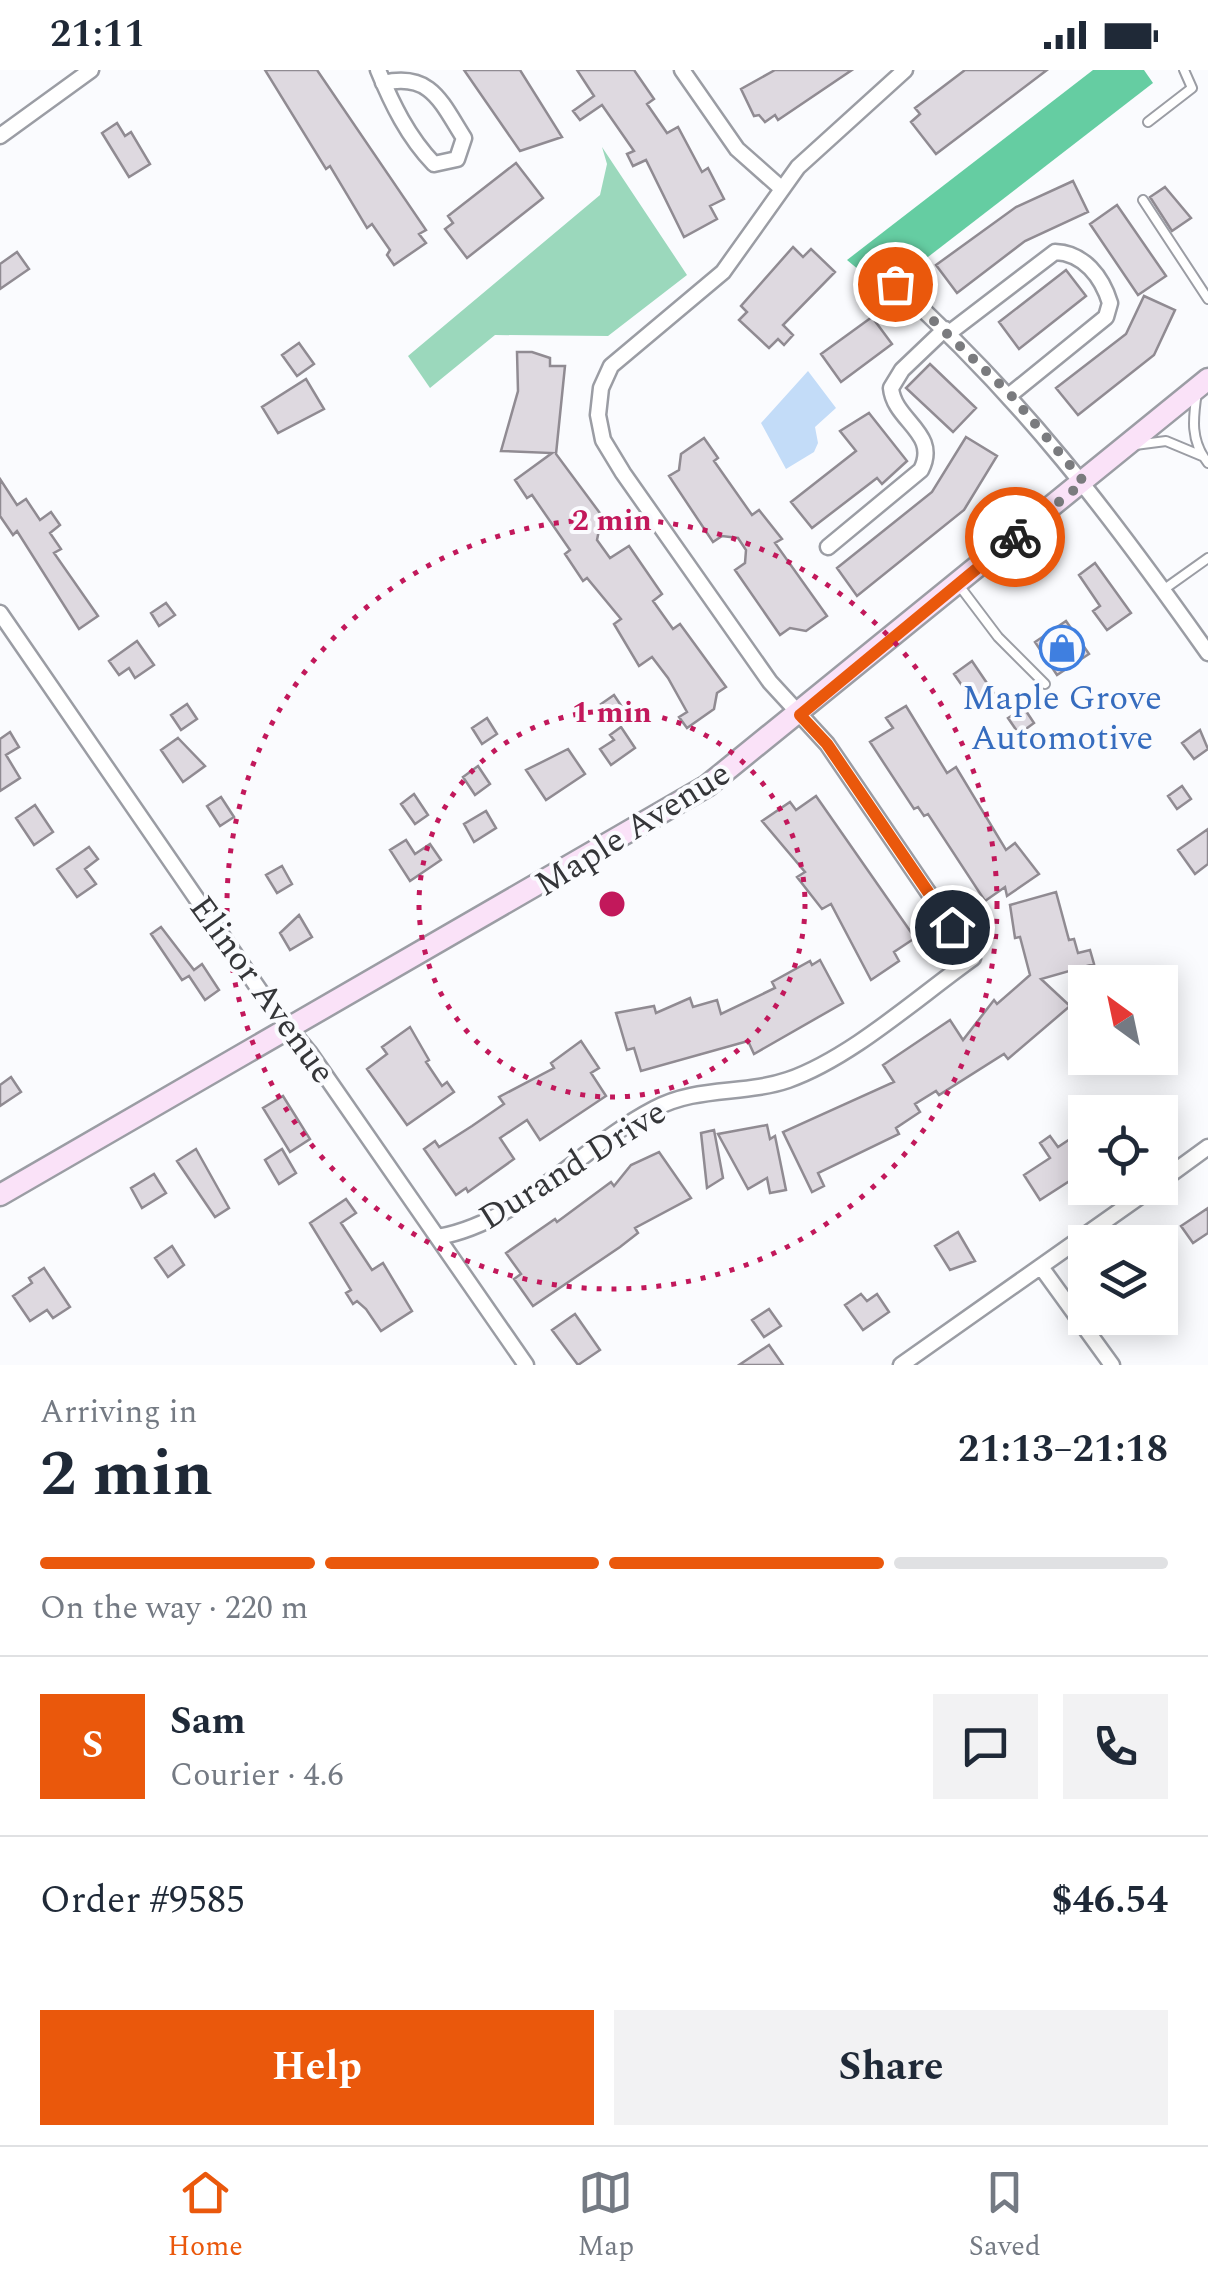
<!DOCTYPE html>
<html lang="en">
<head>
<meta charset="utf-8">
<style>
	body { margin:0; font-family:Spectral,serif; background:#f2f2f3; color:#1f2937; height:100vh; display:flex; flex-direction:column; font-size:38px; white-space:nowrap }
	* { box-sizing:border-box; margin:0 }
	p { font-size:32px; color:#747a83 }
	.icon { flex:none; width:55px; height:55px; fill:none; stroke:currentColor; stroke-width:2; stroke-linecap:round; stroke-linejoin:round }
	.map { position:relative; height:1295px; overflow:hidden }
	.drawer { display:flex; flex-direction:column; background:#fff; flex:1 }
	.drawer>* { flex:none }
	.needle { width:65px; rotate:327deg }
	.buttons { position:absolute; left:1068px; top:895px; display:grid; gap:20px }
	.buttons a { display:grid; place-items:center; width:110px; height:110px; border-radius:0px; background:#fff; box-shadow:0 5px 25px #0003; font-size:50px }
	.pin { position:absolute; display:grid; place-items:center; width:85px; height:85px; color:#fff; margin:-42px; border:5px solid #fff; border-radius:50%; box-shadow:0 2px 10px #0007 }
	.courier { position:absolute; display:grid; place-items:center; width:100px; height:100px; margin:-50px; border:8px solid #ea580c; border-radius:50%; background:#fff; color:#222; box-shadow:0 2px 12px #0007 }
	.summary em { font-style:normal; font-weight:700 }
	.summary div { display:flex; flex-direction:column-reverse }
	.summary { display:flex; align-items:center; justify-content:space-between; height:170px; padding:0 40px }
	h1 { font-size:65px; font-weight:700; line-height:75px }
	.bar { display:grid; grid-template-columns:repeat(4,1fr); gap:15px 10px; align-content:center; height:120px; padding:0 40px }
	.bar i { height:12px; border-radius:8px; background:#e0e1e3 }
	.bar .selected { background:#ea580c }
	.bar p { grid-column:span 4 }
	.line { display:flex; align-items:center; gap:25px; padding:0 40px; border-top:2px solid #e0e1e3 }
	.line div { flex:1 }
	.round { display:grid; place-items:center; flex:none; width:105px; height:105px; border-radius:0px; background:#f2f2f3 }
	.cta { display:flex; gap:20px; margin-top:auto; padding:20px 40px }
	.cta a { flex:1; height:115px; border-radius:0px; background:#ea580c; color:#fff; font-size:40px; font-weight:700; line-height:115px; text-align:center }
	.cta a+a { background:#f2f2f3; color:#1f2937 }
	.status { display:flex; justify-content:space-between; align-items:center; height:70px; padding:0 50px; background:#fff; direction:ltr }
	.status svg { height:28px; fill:currentColor }
	.menu { display:flex; justify-content:space-around; align-items:center; height:140px; border-top:2px solid #e0e1e3; background:#fff; font-size:28px; color:#747a83 }
	.menu a { display:grid; justify-items:center; gap:5px }
	.menu .selected { color:#ea580c }
	.map>svg:first-child { display:block }
	.green { fill:#9bd8bc }
	.forest { fill:#65cda2 }
	.water { fill:#c3dcf8 }
	.building { fill:#ded9e0; stroke:#908b92; stroke-width:2.5 }
	.lines { fill:none; stroke-linecap:round; stroke-linejoin:round }
	.service-casing { stroke:#9b9da4; stroke-width:12 }
	.minor-casing { stroke:#9b9da4; stroke-width:19 }
	.secondary-casing { stroke:#9b9da4; stroke-width:25 }
	.service { stroke:#fff; stroke-width:8 }
	.minor { stroke:#fff; stroke-width:14 }
	.secondary { stroke:#fae2f8; stroke-width:20 }
	.done { stroke:#7a7b7e; stroke-width:10; stroke-dasharray:0 18 }
	.route { stroke:#ea580c; stroke-width:12 }
	.ring { fill:none; stroke:#c2185b; stroke-width:5; stroke-dasharray:5 10 }
	.labels { text-anchor:middle; stroke-width:8; stroke-linejoin:round; paint-order:stroke }
	.shop-label { font-size:35px; fill:#366cbe; stroke:#fafbfe }
	.street-label { font-size:35px; fill:#353639; stroke:#fafbfe }
	.centre { fill:#c2185b; stroke:#fafbfe; stroke-width:5 }
	.ring-label { font-size:30px; text-anchor:middle; font-weight:bold; fill:#c2185b; stroke:#fafbfe; stroke-width:8; stroke-linejoin:round; paint-order:stroke }
</style>
</head>
<body>
<div class="status"><b>21:11</b><svg viewBox="0 0 49 12"><path d="M0 12V9h3v3zM5 12V6h3v6zM10 12V3h3v9zM15 12V0h3v12zM26 1h20v11H26zM47 4h2v5h-2z"/></svg></div>
<div class="map">
<svg width="1208" height="1295" viewBox="0 0 1208 1295">
	<rect width="100%" height="100%" fill="#fafbfe"/>
	<path class="green" d="M602,77L687,205L608,266L495,265L430,318L408,286L600,125L607,94Z"/>
	<path class="forest" d="M1093,0H1144L1153,13L884,221L847,190Z"/>
	<path class="water" d="M808,301L836,338L815,357L818,373L814,382L786,399L761,353Z"/>
	<path class="building" d="M265,0H317L426,160L419,164L426,173L394,195L387,185L390,180L372,154L367,158L330,96L326,99Z
		M464,0H520L562,67L520,81Z
		M577,0H634L654,29L647,34L667,63L678,57L702,102L708,98L724,129L710,136L717,149L684,167L646,90L633,96L627,84L634,81L602,35L580,50L573,41L594,26Z
		M775,0H852L778,50L775,45L765,52L759,45L754,46L741,19Z
		M965,0H1047L936,84L911,52L920,44L915,38Z
		M117,53L125,66L131,62L150,94L129,107L102,63Z
		M516,93L543,128L467,188L445,159L453,153L448,146Z
		M1073,111L1088,142L1025,171L957,223L936,195L1016,137Z
		M1165,117L1191,148L1172,161L1150,127Z
		M1117,135L1166,206L1138,225L1090,154Z
		M793,177L803,187L811,179L835,202L783,255L793,265L784,275L778,269L769,278L739,250L747,242L741,236Z
		M17,182L29,199L0,219V194Z
		M1066,200L1086,226L1019,279L999,252Z
		M1144,226L1175,240L1154,285L1078,345L1056,318L1126,264Z
		M872,247L892,274L841,312L821,284Z
		M299,273L314,294L297,306L282,285Z
		M517,282H532L550,288V296H565L556,384L608,454L599,460L597,470L610,488L629,476L662,524L653,531L673,559L680,554L726,617L717,623L714,639L687,658L679,647L687,642L668,608L652,587L639,596L614,554L621,549L587,508L583,511L565,484L570,480L532,425L527,428L515,410L552,383L501,381L518,321Z
		M930,294L976,338L953,362L906,318Z
		M306,309L324,339L278,363L262,337Z
		M869,343L907,391L882,414L877,408L812,458L791,432L856,381L840,361Z
		M966,367L997,386L964,440L857,526L837,498L932,422Z
		M704,368L718,388L714,391L752,445L759,440L782,469L775,473L827,546L806,561L790,558L780,565L735,500L745,493L746,480L738,468L722,466L713,472L669,406L679,400L681,384Z
		M0,409L17,435L26,429L40,450L51,442L60,455L50,463L61,479L54,483L98,546L79,559L17,461L13,465L0,446Z
		M1095,493L1131,543L1107,560L1093,541L1100,536L1079,505Z
		M166,533L175,545L159,556L151,543Z
		M1066,551L1089,584L1057,605L1035,572Z
		M137,571L154,595L135,608L129,598L119,605L109,591Z
		M972,591L995,625L977,637L954,604Z
		M614,625L624,640L611,649L601,634Z
		M187,634L197,649L181,660L171,645Z
		M906,636L947,703L956,697L1006,780L1015,773L1039,804L1007,826L1005,817L985,831L928,744L924,746L918,737L914,739L870,672L893,658L886,648Z
		M1024,638L1034,653L1019,664L1008,648Z
		M487,648L497,664L482,674L472,658Z
		M621,657L635,678L611,695L600,679L614,670L610,665Z
		M1200,660L1208,679L1194,689L1182,673Z
		M10,662L19,677L6,685L20,708L0,721V669Z
		M178,668L205,696L183,712L161,680Z
		M568,679L585,704L546,730L526,700Z
		M478,696L490,714L475,725L463,707Z
		M1182,716L1191,729L1177,739L1168,726Z
		M414,724L428,745L415,754L401,734Z
		M816,726L915,868L894,882L899,891L871,910L831,834L822,839L797,807L805,802L762,751L790,732L796,740Z
		M221,727L234,747L220,756L207,736Z
		M35,735L53,762L34,775L16,748Z
		M486,741L496,758L474,772L464,754Z
		M1208,759V794L1195,804L1178,780Z
		M406,770L415,784L430,774L441,790L410,811L390,780Z
		M89,777L98,789L85,799L96,814L77,827L57,799Z
		M282,796L292,814L277,823L266,805Z
		M1056,822L1069,870L1074,869L1078,883L1090,880L1094,894L1041,909L1070,936L1008,989L1004,984L939,1025L936,1021L915,1034L920,1042L896,1058L899,1064L818,1103L824,1116L812,1122L783,1062L894,1012L883,995L950,950L963,970L994,930L997,934L1030,905L1020,867L1015,868L1010,835Z
		M299,845L312,867L290,880L280,863Z
		M161,857L194,900L202,894L219,920L205,930L189,906L182,910L151,864Z
		M820,890L843,933L754,984L748,971L641,1001L634,978L627,980L616,943L654,936L656,943L690,928L693,937L717,930L721,944L775,918L772,912L810,891L812,895Z
		M410,957L429,990L426,992L442,1016L447,1012L454,1022L407,1055L367,999L387,984L382,977Z
		M581,971L599,998L591,1003L606,1026L540,1070L527,1050L500,1068L514,1089L468,1122L466,1118L456,1125L424,1079L435,1071L439,1077L472,1056L504,1034L499,1027L554,998L551,993Z
		M11,1007L21,1022L0,1036V1015Z
		M283,1026L310,1069L290,1082L263,1038Z
		M767,1055L770,1069L775,1066L786,1120L770,1123L767,1108L748,1119L718,1064Z
		M1085,1059V1101L1040,1130L1024,1105L1050,1088L1040,1073L1050,1066L1058,1077Z
		M714,1060L723,1108L707,1118L701,1063Z
		M196,1079L229,1138L215,1147L177,1091Z
		M282,1079L296,1103L279,1114L265,1090Z
		M659,1082L691,1128L635,1158L638,1163L620,1177L533,1236L514,1209L521,1204L506,1183L555,1149L557,1152L611,1112L614,1116L631,1095Z
		M154,1104L166,1123L142,1138L131,1118Z
		M346,1129L356,1143L341,1153L372,1200L383,1193L412,1241L381,1261L366,1239L357,1231L353,1234L346,1223L351,1220L310,1153Z
		M1208,1138V1163L1193,1173L1181,1156Z
		M958,1162L975,1191L950,1200L935,1176Z
		M172,1176L184,1195L168,1207L155,1188Z
		M44,1198L70,1237L53,1248L47,1240L30,1251L13,1226L32,1213L29,1208Z
		M861,1224L867,1231L877,1224L889,1242L863,1260L845,1235Z
		M769,1239L781,1256L764,1267L752,1250Z
		M575,1244L600,1280L578,1295L552,1260Z
		M769,1275L783,1295H739Z"/>
	<g class="lines">
		<defs>
			<path id="service" d="M1148,52L1192,18L1184,0
				M1143,130L1208,229
				M1197,322C1193,348 1190,371 1208,393
				M1135,375L1166,371L1202,386
				M958,514L998,567L1045,614
				M1163,520L1208,488"/>
			<path id="minor" d="M378,0C392,34 408,67 434,94L457,89L464,68C441,32 431,2 383,13
				M682,0L737,79L781,118
				M0,66L91,0
				M895,214C1023,329 1109,443 1208,583
				M949,263L1055,182C1084,183 1102,207 1110,233L1106,247L1011,324
				M828,477L921,400C940,363 894,351 891,318L902,300L945,259
				M0,543L269,934L309,982L526,1295
				M1160,1112L1208,1077
				M438,1167C521,1152 581,1077 654,1039C696,1016 744,1025 788,1010C851,988 918,927 973,888L827,674L770,612L623,403L603,370L598,345L601,318L611,296L723,202L798,97L905,0
				M1041,1197L1112,1295
				M901,1295L1152,1118"/>
			<path id="secondary" d="M0,1125L707,716L1208,309"/>
		</defs>
		<use href="#service" class="service-casing"/>
		<use href="#minor" class="minor-casing"/>
		<use href="#secondary" class="secondary-casing"/>
		<use href="#service" class="service"/>
		<use href="#minor" class="minor"/>
		<use href="#secondary" class="secondary"/>
	</g>
	<g class="lines">
		<path class="done" d="M895,214L1010,324L1084,412L1015,467"/>
		<path class="route" d="M952,857L827,674L800,645L1015,467"/>
	</g>
	<g class="ring">
		<circle cx="612" cy="834" r="193"/>
		<circle cx="612" cy="834" r="385"/>
	</g>
	<defs>
		<symbol id="shop-ring" viewBox="-11 -11 22 22"><circle r="9.5" fill="#fafbfe" stroke="#3f7fe0" stroke-width="1.5"/><path d="M-5-2.5h2.3a2.7 3.5 0 0 1 5.4 0H5L5.5 6h-11ZM-1.5-2.5h3a1.5 2.3 0 0 0-3 0Z" fill="#3f7fe0"/></symbol>
	</defs>
	<g fill-rule="evenodd">
		<use href="#shop-ring" x="1037" y="553" width="50" height="50"/>
	</g>
	<g class="labels">
		<g class="shop-label">
			<text x="1062" y="639">Maple Grove<tspan x="1062" dy="40">Automotive</tspan></text>
		</g>
		<g class="street-label">
			<text transform="translate(632 758) rotate(-32)" y="12">Maple Avenue</text>
			<text transform="translate(263 919) rotate(54)" y="12">Elinor Avenue</text>
			<text transform="translate(572 1094) rotate(-32)" y="12">Durand Drive</text>
		</g>
	</g>
	<circle cx="612" cy="834" r="15" class="centre"/>
	<g class="ring-label">
		<text x="612" y="460">2 min</text>
		<text x="612" y="652">1 min</text>
	</g>
</svg>
<div class="buttons">
<a><svg class="needle" viewBox="-14 -14 28 28"><path d="M0-13l5 13h-10z" fill="#e53935"/><path d="M0 13l5-13h-10z" fill="#747a83"/></svg></a>
<a><svg class="icon" aria-label="locate" viewBox="0 0 24 24"><circle cx="12" cy="12" r="6"/><path d="M12 2v4M12 18v4M2 12h4M18 12h4"/></svg></a>
<a><svg class="icon" aria-label="layers" viewBox="0 0 24 24"><path d="M12 4l9 5-9 5-9-5zM3 14l9 5 9-5"/></svg></a>
</div>
<div class="pin" style="left:895px;top:214px;background:#ea580c"><svg class="icon" aria-label="bag" viewBox="0 0 24 24"><path d="M5 8h14l-1 12H6zM9 8a3 3 0 0 1 6 0"/></svg></div>
<div class="pin" style="left:952px;top:857px;background:#1f2937"><svg class="icon" aria-label="home" viewBox="0 0 24 24"><path d="M3 11l9-7 9 7M6 9v11h12V9"/></svg></div>
<div class="courier" style="left:1015px;top:467px"><svg class="icon" aria-label="bike" viewBox="0 0 24 24"><circle cx="6" cy="16" r="4"/><circle cx="18" cy="16" r="4"/><path d="M6 16l4-8h5l3 8M10 8l3 8H6M13 5h3"/></svg></div>
</div>
<section class="drawer">
<div class="summary"><div><h1>2 min</h1><p>Arriving in</p></div><em>21:13–21:18</em></div>
<div class="bar"><i class="selected"></i><i class="selected"></i><i class="selected"></i><i></i><p>On the way · 220 m</p></div>
<div class="line" style="height:180px"><b class="round" style="background:#ea580c;color:#fff">S</b><div><b>Sam</b><p>Courier · 4.6</p></div><a class="round"><svg class="icon" aria-label="chat" viewBox="0 0 24 24"><path d="M4 5h16v11H9l-5 4z"/></svg></a><a class="round"><svg class="icon" aria-label="phone" viewBox="0 0 24 24"><path d="M5 4h4l2 5-3 2q2 4 5 5l2-3 5 2v4C11 20 4 13 5 4z"/></svg></a></div>
<div class="line" style="height:130px"><div>Order #9585</div><b>$46.54</b></div>
<div class="cta"><a>Help</a><a>Share</a></div>
</section>
<nav class="menu">
<a class="selected"><svg class="icon" aria-label="home" viewBox="0 0 24 24"><path d="M3 11l9-7 9 7M6 9v11h12V9"/></svg>Home</a>
<a><svg class="icon" aria-label="map" viewBox="0 0 24 24"><path d="M3 6l6-2 6 2 6-2v14l-6 2-6-2-6 2zM9 4v14M15 6v14"/></svg>Map</a>
<a><svg class="icon" aria-label="saved" viewBox="0 0 24 24"><path d="M7 4h10v16l-5-4-5 4z"/></svg>Saved</a>
</nav>
</body>
</html>
